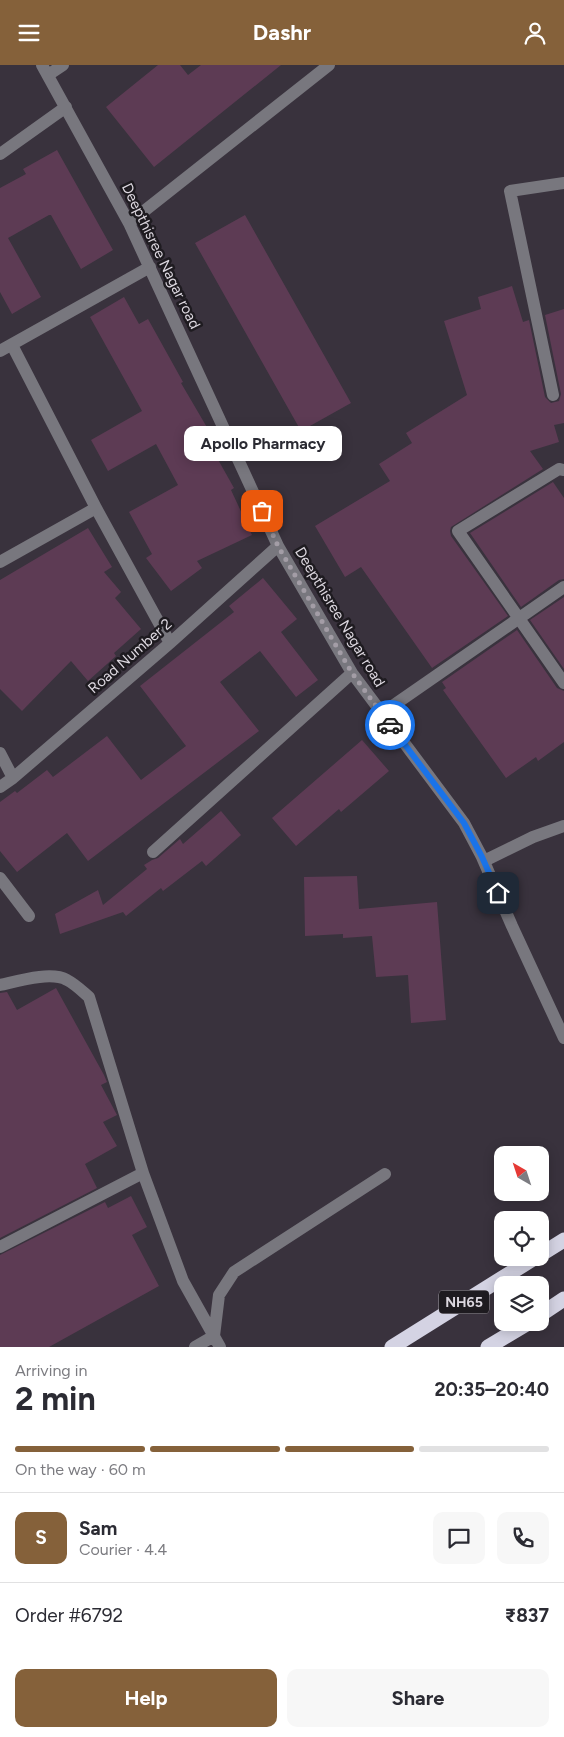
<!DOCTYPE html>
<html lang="en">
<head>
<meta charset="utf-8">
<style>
	body { margin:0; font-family:Figtree,sans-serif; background:#f7f7f7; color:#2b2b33; height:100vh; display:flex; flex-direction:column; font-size:19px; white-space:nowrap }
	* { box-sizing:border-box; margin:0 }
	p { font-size:16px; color:#7c7c81 }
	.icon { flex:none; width:28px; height:28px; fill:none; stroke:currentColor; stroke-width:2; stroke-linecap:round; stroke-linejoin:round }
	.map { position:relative; height:1282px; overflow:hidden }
	.panel { display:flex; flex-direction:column; background:#fff; flex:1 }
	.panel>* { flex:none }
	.needle { width:32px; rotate:321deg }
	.tools { position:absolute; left:494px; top:1081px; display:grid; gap:10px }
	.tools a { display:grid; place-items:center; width:55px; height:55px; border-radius:10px; background:#fff; box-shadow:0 2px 12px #0003; font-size:25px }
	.pin { position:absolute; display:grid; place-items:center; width:42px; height:42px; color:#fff; margin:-21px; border-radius:10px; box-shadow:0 2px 8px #0006 }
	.courier { position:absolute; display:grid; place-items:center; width:50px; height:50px; margin:-25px; border:4px solid #1a73e8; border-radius:50%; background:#fff; color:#222; box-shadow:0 1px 6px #0007 }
	.bubble { position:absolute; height:35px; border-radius:10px; background:#fff; box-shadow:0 2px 12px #0003; font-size:16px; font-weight:700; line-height:35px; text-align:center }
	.headline em { font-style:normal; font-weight:700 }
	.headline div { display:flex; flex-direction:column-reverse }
	.headline { display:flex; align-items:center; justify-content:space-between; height:85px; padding:0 15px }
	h1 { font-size:32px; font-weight:700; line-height:38px }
	.bar { display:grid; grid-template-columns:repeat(4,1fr); gap:8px 5px; align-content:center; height:60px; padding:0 15px }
	.bar i { height:6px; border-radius:4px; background:#e1e1e2 }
	.bar .on { background:#85613a }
	.bar p { grid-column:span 4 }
	.line { display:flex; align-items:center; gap:12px; padding:0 15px; border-top:1px solid #e1e1e2 }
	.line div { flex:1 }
	.round { display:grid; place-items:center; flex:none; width:52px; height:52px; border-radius:10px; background:#f7f7f7 }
	.primary-button { display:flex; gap:10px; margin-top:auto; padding:10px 15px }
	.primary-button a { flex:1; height:58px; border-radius:10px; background:#85613a; color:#fff; font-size:20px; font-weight:700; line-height:58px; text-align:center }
	.primary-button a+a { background:#f7f7f7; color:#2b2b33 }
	header { display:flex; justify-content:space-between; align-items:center; height:65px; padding:0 15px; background:#85613a; color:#fff; font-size:22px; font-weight:700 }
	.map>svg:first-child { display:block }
	.building { fill:#5d3b54 }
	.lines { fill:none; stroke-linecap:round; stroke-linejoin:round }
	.minor { stroke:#78777e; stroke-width:12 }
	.highway { stroke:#d4d3e3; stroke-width:15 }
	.done { stroke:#a39da6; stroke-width:5; stroke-dasharray:0 9 }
	.route { stroke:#1a73e8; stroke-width:6 }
	.labels { text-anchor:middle; stroke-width:5; stroke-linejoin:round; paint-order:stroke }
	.shield { fill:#1e1b20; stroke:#a39fa6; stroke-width:1 }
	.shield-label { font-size:14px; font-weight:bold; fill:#dcd7df }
	.street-label { font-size:15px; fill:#dcd7df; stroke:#1e1b20 }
</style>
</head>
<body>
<header><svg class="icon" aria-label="menu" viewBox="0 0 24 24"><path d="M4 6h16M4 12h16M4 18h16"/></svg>Dashr<svg class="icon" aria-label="person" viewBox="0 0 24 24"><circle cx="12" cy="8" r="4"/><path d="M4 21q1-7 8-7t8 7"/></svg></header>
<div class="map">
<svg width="564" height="1282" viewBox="0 0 564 1282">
	<rect width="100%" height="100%" fill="#39323d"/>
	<path class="building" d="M158,0H180L188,10L201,0H281L154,102L106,42Z
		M57,85L113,185L81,204L51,150H49L8,173L41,232L12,249L0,227V123L26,109L23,104Z
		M245,150L351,338L301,366L195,178Z
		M512,221L523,257L529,255L545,332L551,338L559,336L561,329L545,250L564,244V358L554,360L559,377L530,386L543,404L451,462L450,466L451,471L508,551L432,603L361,502L345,512L315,461L390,416L379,399L412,378L406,368L467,330L444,256L481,244L478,232Z
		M124,232L139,259L148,254L183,317L181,318L222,388L216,391L234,423L231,425L252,470L197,496L202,503L171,526L146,493L152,489L129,447L178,420L156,379L108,406L91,375L142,346L90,252Z
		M553,417L564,433V514L559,515L521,542L470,468Z
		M88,463L112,502L104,507L121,527L115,533L141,564L114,588L116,591L88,616L71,596L22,646L0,624V515Z
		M263,513L297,554L281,567L318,615L296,632L260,586L220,617L259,666L88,796L67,768L17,807L0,786V737L15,726L17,728L47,705L53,712L107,671L141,715L186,681L140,621L234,547L229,541Z
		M564,532V604L530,555Z
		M517,565L557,623L564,626V677L538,696L536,692L506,713L443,625L446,623L442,617Z
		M362,675L389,706L341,747L339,744L296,781L272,753Z
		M221,746L241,770L206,801L202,796L163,826L161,823L126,851L123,847L60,869L55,849L98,825L103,840L147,804L144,800L152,795L158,793L180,774L183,779Z
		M357,811L359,844L437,837L446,955L411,958L408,910L376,912L372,871L343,873V869L305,871L304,812Z
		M56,923L104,1010L107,1017L101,1020L117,1050L103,1057L117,1081L85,1099L97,1123L0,1173V928L7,927L17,945Z
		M131,1131L147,1162L132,1170L159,1221L49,1282H0V1190L105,1137L108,1143Z"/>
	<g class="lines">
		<path class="minor" d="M42,0L129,158L278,481L352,608L464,758L482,792L512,861L564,973
			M48,10L63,0
			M0,89L66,42
			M129,158L329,0
			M0,286L150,202
			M553,330L510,126L564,118
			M564,405L559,404L458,466L564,618
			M96,443L170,578
			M0,497L96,443L12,280
			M381,649L564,522
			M0,688L13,713
			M0,722L13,713L170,578L278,481
			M153,787L352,608
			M484,796L533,772L564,761
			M0,813L29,851
			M0,920C18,916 51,906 67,915C75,919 82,926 89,932L143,1108L183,1216L220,1282
			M0,1182L143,1108
			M195,1282L214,1271L219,1230L234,1207L385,1109"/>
		<path class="highway" d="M540,1190L564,1175
			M540,1250L564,1234
			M392,1282L536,1192
			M488,1282L528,1258"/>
	</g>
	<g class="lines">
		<path class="done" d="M262,446L278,481L352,608L390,660"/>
		<path class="route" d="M390,660L464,758L482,792L498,828"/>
	</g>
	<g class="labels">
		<rect class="shield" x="439" y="1225.5" width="50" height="23" rx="4"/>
		<g class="shield-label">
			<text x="464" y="1242">NH65</text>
		</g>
		<g class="street-label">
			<text transform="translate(161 191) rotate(64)" y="5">Deepthisree Nagar road</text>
			<text transform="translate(340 552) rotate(59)" y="5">Deepthisree Nagar road</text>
			<text transform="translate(130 591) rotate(-41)" y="5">Road Number 2</text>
		</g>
	</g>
</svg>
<div class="tools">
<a><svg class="needle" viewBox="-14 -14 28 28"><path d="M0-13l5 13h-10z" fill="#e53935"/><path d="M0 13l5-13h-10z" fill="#7c7c81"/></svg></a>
<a><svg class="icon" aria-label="locate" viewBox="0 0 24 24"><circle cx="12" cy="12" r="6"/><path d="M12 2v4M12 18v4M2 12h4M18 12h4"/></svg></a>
<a><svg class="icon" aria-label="layers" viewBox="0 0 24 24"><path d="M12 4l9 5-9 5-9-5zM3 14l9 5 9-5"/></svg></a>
</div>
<div class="pin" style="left:262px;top:446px;background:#ea580c"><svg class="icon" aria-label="bag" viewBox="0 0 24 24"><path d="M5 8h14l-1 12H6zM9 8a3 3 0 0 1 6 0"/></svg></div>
<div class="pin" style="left:498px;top:828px;background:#1f2937"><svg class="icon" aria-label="home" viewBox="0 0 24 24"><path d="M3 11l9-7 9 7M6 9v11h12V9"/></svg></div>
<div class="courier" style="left:390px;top:660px"><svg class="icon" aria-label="car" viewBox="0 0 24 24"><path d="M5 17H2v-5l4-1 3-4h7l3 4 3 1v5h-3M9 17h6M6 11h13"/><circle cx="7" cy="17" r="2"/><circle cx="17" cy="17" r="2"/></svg></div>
<div class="bubble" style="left:184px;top:361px;width:158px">Apollo Pharmacy</div>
</div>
<section class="panel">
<div class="headline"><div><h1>2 min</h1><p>Arriving in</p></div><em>20:35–20:40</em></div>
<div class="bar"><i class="on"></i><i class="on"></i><i class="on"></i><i></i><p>On the way · 60 m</p></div>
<div class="line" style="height:90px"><b class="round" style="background:#85613a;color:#fff">S</b><div><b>Sam</b><p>Courier · 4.4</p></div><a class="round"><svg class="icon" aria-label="chat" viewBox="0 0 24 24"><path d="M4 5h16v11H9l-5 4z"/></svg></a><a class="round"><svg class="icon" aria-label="phone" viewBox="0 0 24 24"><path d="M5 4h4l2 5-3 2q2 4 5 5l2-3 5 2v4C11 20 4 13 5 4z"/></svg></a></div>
<div class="line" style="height:65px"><div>Order #6792</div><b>₹837</b></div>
<div class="primary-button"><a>Help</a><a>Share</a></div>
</section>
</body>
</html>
